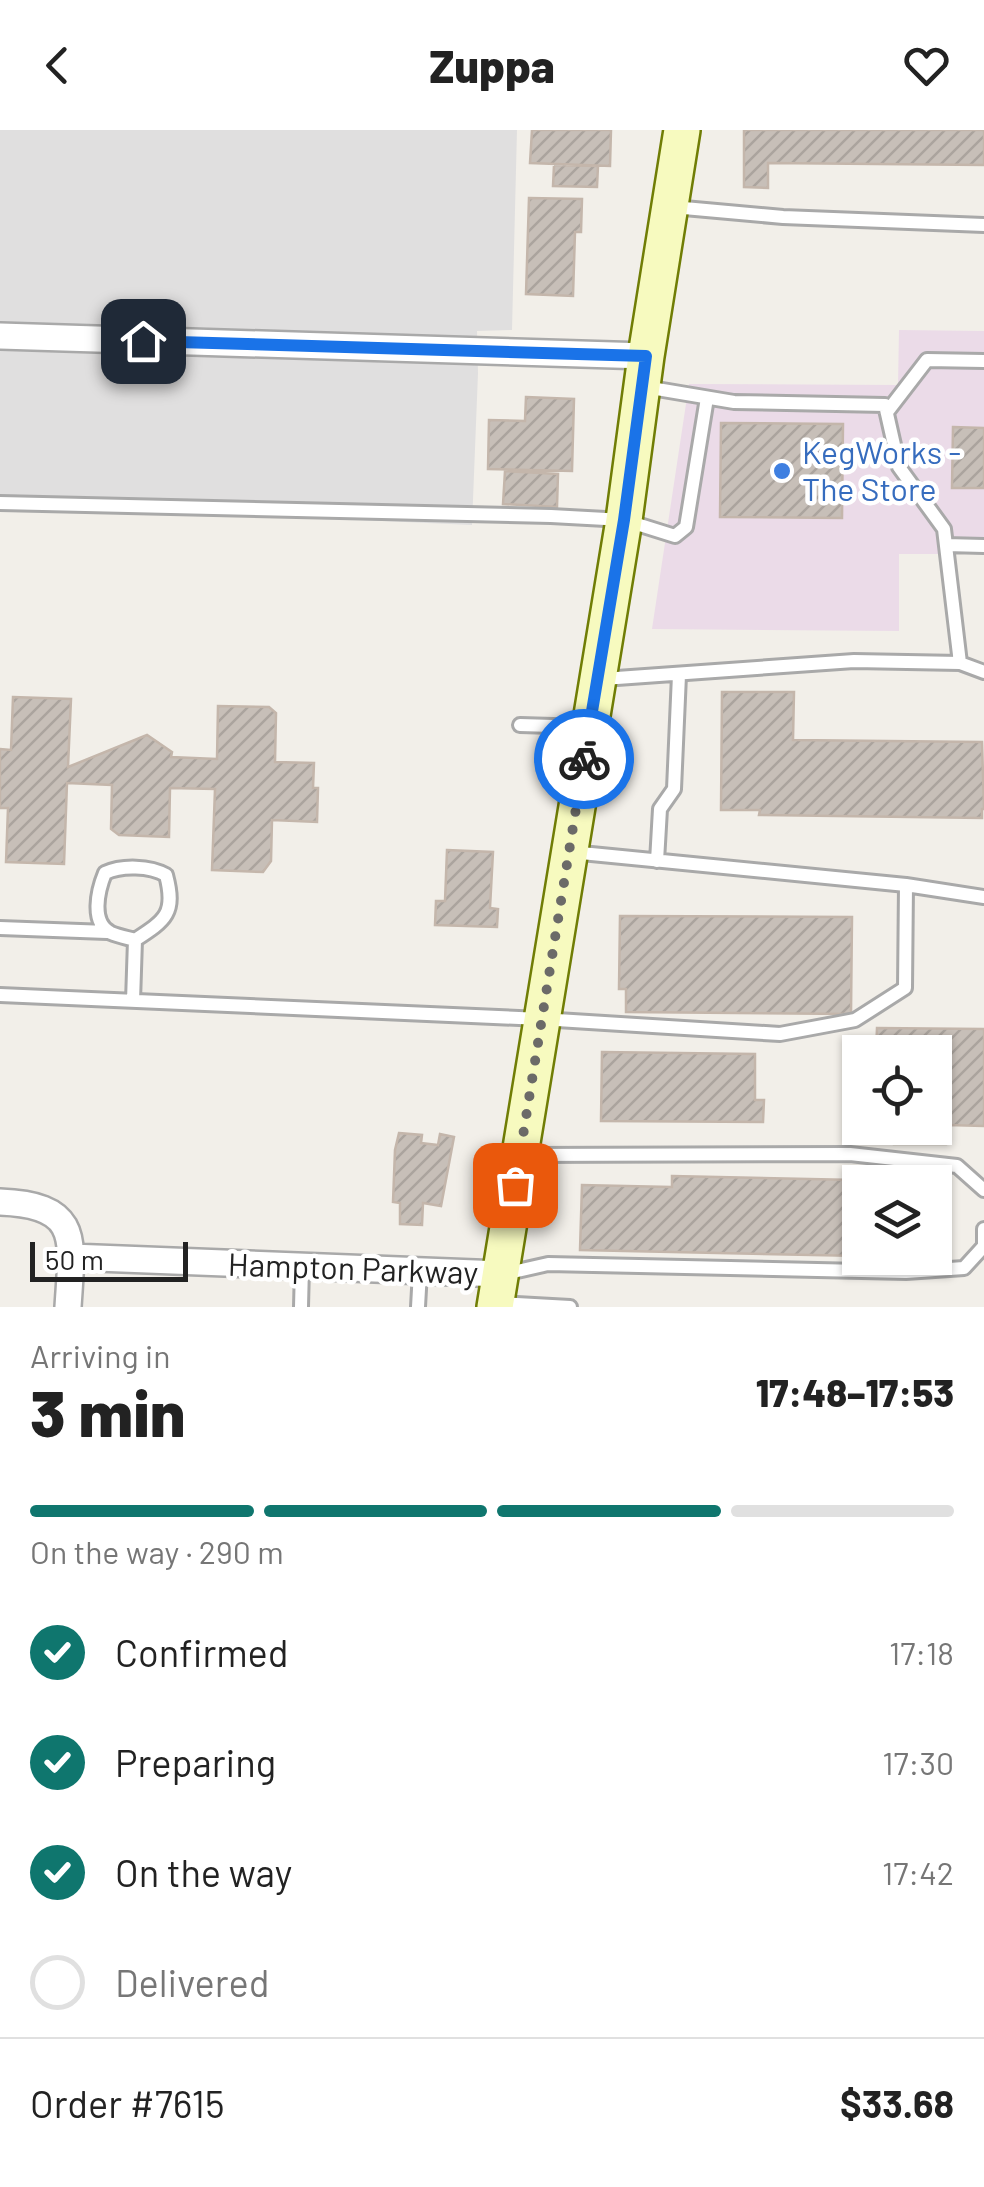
<!DOCTYPE html>
<html lang="en">
<head>
<meta charset="utf-8">
<style>
	body { margin:0; font-family:Barlow,sans-serif; background:#f6f6f6; color:#222; height:100vh; display:flex; flex-direction:column; font-size:38px; white-space:nowrap }
	* { box-sizing:border-box; margin:0 }
	p { font-size:32px; color:#767676 }
	.icon { flex:none; width:55px; height:55px; fill:none; stroke:currentColor; stroke-width:2; stroke-linecap:round; stroke-linejoin:round }
	.map { position:relative; height:1177px; overflow:hidden }
	.panel { display:flex; flex-direction:column; background:#fff; flex:1 }
	.panel>* { flex:none }
	.tools { position:absolute; left:842px; top:905px; display:grid; gap:20px }
	.tools a { display:grid; place-items:center; width:110px; height:110px; border-radius:0px; background:#fff; box-shadow:0 2px 8px #0004; font-size:50px }
	.scale { position:absolute; left:30px; bottom:25px; width:158px; box-sizing:border-box; padding-left:10px; border:5px solid #222; border-top:0; font-size:28px; line-height:35px; white-space:nowrap; color:#222; -webkit-text-stroke:8px #fff; paint-order:stroke }
	.pin { position:absolute; display:grid; place-items:center; width:85px; height:85px; color:#fff; margin:-42px; border-radius:20px; box-shadow:0 5px 15px #0006 }
	.courier { position:absolute; display:grid; place-items:center; width:100px; height:100px; margin:-50px; border:8px solid #1a73e8; border-radius:50%; background:#fff; color:#222; box-shadow:0 2px 12px #0007 }
	.overview em { font-style:normal; font-weight:800 }
	.overview div { display:flex; flex-direction:column-reverse }
	.overview { display:flex; align-items:center; justify-content:space-between; height:170px; padding:0 30px }
	h1 { font-size:65px; font-weight:800; line-height:75px }
	.bar { display:grid; grid-template-columns:repeat(4,1fr); gap:15px 10px; align-content:center; height:120px; padding:0 30px }
	.bar i { height:12px; border-radius:8px; background:#e0e0e0 }
	.bar .active { background:#0f766e }
	.bar p { grid-column:span 4 }
	.line { display:flex; align-items:center; gap:25px; padding:0 30px; border-top:2px solid #e0e0e0 }
	.line div { flex:1 }
	ol { padding:0 30px; list-style:none }
	li { display:flex; align-items:center; gap:30px; height:110px }
	li p { margin-inline-start:auto }
	li .icon { padding:10px; border-radius:50%; background:#0f766e; color:#fff; stroke-width:4 }
	li:last-child { color:#767676 }
	li i { width:55px; height:55px; border:5px solid #e0e0e0; border-radius:50% }
	header { display:flex; justify-content:space-between; align-items:center; height:130px; padding:0 30px; background:#fff; font-size:45px; font-weight:800 }
	.map>svg:first-child { display:block }
	.residential { fill:#e0dfdf }
	.industrial { fill:#ebdbe8 }
	.building { fill:url(#building-hatch); stroke:#c4b6ab; stroke-width:2.5 }
	.lines { fill:none; stroke-linecap:round; stroke-linejoin:round }
	.service-casing { stroke:#a9a9a9; stroke-width:18 }
	.minor-casing { stroke:#a9a9a9; stroke-width:30 }
	.secondary-casing { stroke:#707d05; stroke-width:40 }
	.service { stroke:#fff; stroke-width:12 }
	.minor { stroke:#fff; stroke-width:25 }
	.secondary { stroke:#f7fabf; stroke-width:35 }
	.done { stroke:#6b6a68; stroke-width:10; stroke-dasharray:0 18 }
	.route { stroke:#1a73e8; stroke-width:12 }
	.shop-dot { fill:#3f7fe0; stroke:#fff; stroke-width:4 }
	.labels { text-anchor:middle; stroke-width:9; stroke-linejoin:round; paint-order:stroke }
	.shop-label { font-size:32px; fill:#366cbe; stroke:#fff; text-anchor:start }
	.street-label { font-size:32px; fill:#222; stroke:#fff }
</style>
</head>
<body>
<header><svg class="icon" aria-label="back" viewBox="0 0 24 24"><path d="M15 5l-7 7 7 7"/></svg>Zuppa<svg class="icon" aria-label="heart" viewBox="0 0 24 24"><path d="M12 20l-8-8c-3-5 5-10 8-4 3-6 11-1 8 4z"/></svg></header>
<div class="map">
<svg width="984" height="1177" viewBox="0 0 984 1177">
	<defs>
		<pattern id="building-hatch" width="6" height="6" patternUnits="userSpaceOnUse" patternTransform="scale(2.5)"><rect width="6" height="6" fill="#c7bfb8"/><path d="M-1 1l2-2M0 6l6-6M5 7l2-2" fill="none" stroke="#aba49e"/></pattern>
	</defs>
	<rect width="100%" height="100%" fill="#f2efe9"/>
	<path class="residential" d="M0,0H517L512,200L477,201L478,243L472,395L0,374Z"/>
	<path class="industrial" d="M899,200L984,201V424H899V501L652,499L689,254L898,255Z"/>
	<path class="building" d="M532,0H611L610,36L530,33Z
		M744,0H984V35L768,33V58L744,57Z
		M554,35L598,36L597,57L553,56Z
		M529,68L582,69L581,102H575L573,166L526,164Z
		M526,267L574,269L572,341L488,339L489,290L525,291Z
		M721,293L843,294L842,388L720,387Z
		M953,297L984,298V358H952Z
		M505,341L558,344L557,377L503,374Z
		M722,562H794L793,610L982,612L984,679H982V688L759,685L760,680H721Z
		M13,567L71,569L68,637L147,605L172,622L171,627L217,629L218,576L269,577L276,583L275,632L314,633L313,658H318L317,692L272,690L271,731L263,742L212,740L215,659L170,658L169,707L119,705L111,699L112,655L67,653L64,734L6,732L8,678H0V619L11,620Z
		M447,720L493,722L490,778L498,779L497,797L435,795L436,771H445Z
		M620,786L852,787L851,884L626,882V859H619Z
		M877,898L984,899V996L947,995L946,1014H894V998H935V922H876Z
		M602,922L755,924V970H764L763,992L601,991Z
		M399,1003L422,1005L421,1013L438,1015L440,1004L454,1007L441,1076L423,1073L422,1095L400,1094V1073L393,1072L395,1020Z
		M672,1046L903,1051V1052H860V1126L580,1120L582,1055L672,1057Z"/>
	<g class="lines">
		<defs>
			<path id="service" d="M673,77L783,87L984,95
				M887,282L927,230L984,231
				M0,373L551,386L624,390L675,406L686,397L707,268
				M946,415L984,416
				M960,533L984,542
				M603,549L854,531L960,533L944,399L899,337L885,275L734,272L645,257
				M520,595L587,597
				M571,722L906,755L984,767
				M657,731L660,679L674,659L679,545
				M0,798L107,802
				M0,865L541,889L780,904L855,890L905,858L906,755
				M133,871L135,810C166,790 176,783 166,745C150,736 122,735 105,743C98,760 90,793 111,803C118,806 128,808 135,810
				M522,1025L850,1024L957,1036L984,1060
				M504,1144L548,1134L906,1142L964,1138L984,1116V1099
				M497,1173L570,1177
				M301,1177L302,1137
				M418,1177L420,1141"/>
			<path id="minor" d="M0,206L646,226
				M0,1072C82,1075 72,1110 68,1177
				M71,1127L501,1144"/>
			<path id="secondary" d="M495,1177L624,390L646,226L682,0"/>
		</defs>
		<use href="#service" class="service-casing"/>
		<use href="#minor" class="minor-casing"/>
		<use href="#secondary" class="secondary-casing"/>
		<use href="#service" class="service"/>
		<use href="#minor" class="minor"/>
		<use href="#secondary" class="secondary"/>
	</g>
	<g class="lines">
		<path class="done" d="M515,1055L584,629"/>
		<path class="route" d="M143,211L646,226L624,390L584,629"/>
	</g>
	<circle class="shop-dot" cx="782" cy="341" r="10"/>
	<g class="labels">
		<g class="shop-label">
			<text x="802" y="334">KegWorks -<tspan x="802" dy="37">The Store</tspan></text>
		</g>
		<g class="street-label">
			<text transform="translate(353 1139) rotate(2)" y="11">Hampton Parkway</text>
		</g>
	</g>
</svg>
<div class="tools">
<a><svg class="icon" aria-label="locate" viewBox="0 0 24 24"><circle cx="12" cy="12" r="6"/><path d="M12 2v4M12 18v4M2 12h4M18 12h4"/></svg></a>
<a><svg class="icon" aria-label="layers" viewBox="0 0 24 24"><path d="M12 4l9 5-9 5-9-5zM3 14l9 5 9-5"/></svg></a>
</div>
<div class="scale">50 m</div>
<div class="pin" style="left:515px;top:1055px;background:#ea580c"><svg class="icon" aria-label="bag" viewBox="0 0 24 24"><path d="M5 8h14l-1 12H6zM9 8a3 3 0 0 1 6 0"/></svg></div>
<div class="pin" style="left:143px;top:211px;background:#1f2937"><svg class="icon" aria-label="home" viewBox="0 0 24 24"><path d="M3 11l9-7 9 7M6 9v11h12V9"/></svg></div>
<div class="courier" style="left:584px;top:629px"><svg class="icon" aria-label="bike" viewBox="0 0 24 24"><circle cx="6" cy="16" r="4"/><circle cx="18" cy="16" r="4"/><path d="M6 16l4-8h5l3 8M10 8l3 8H6M13 5h3"/></svg></div>
</div>
<section class="panel">
<div class="overview"><div><h1>3 min</h1><p>Arriving in</p></div><em>17:48–17:53</em></div>
<div class="bar"><i class="active"></i><i class="active"></i><i class="active"></i><i></i><p>On the way · 290 m</p></div>
<ol>
<li><svg class="icon" aria-label="check" viewBox="0 0 24 24"><path d="M5 12l5 5 9-10"/></svg>Confirmed<p>17:18</p></li>
<li><svg class="icon" aria-label="check" viewBox="0 0 24 24"><path d="M5 12l5 5 9-10"/></svg>Preparing<p>17:30</p></li>
<li><svg class="icon" aria-label="check" viewBox="0 0 24 24"><path d="M5 12l5 5 9-10"/></svg>On the way<p>17:42</p></li>
<li><i></i>Delivered</li>
</ol>
<div class="line" style="height:130px"><div>Order #7615</div><b>$33.68</b></div>
</section>
</body>
</html>
